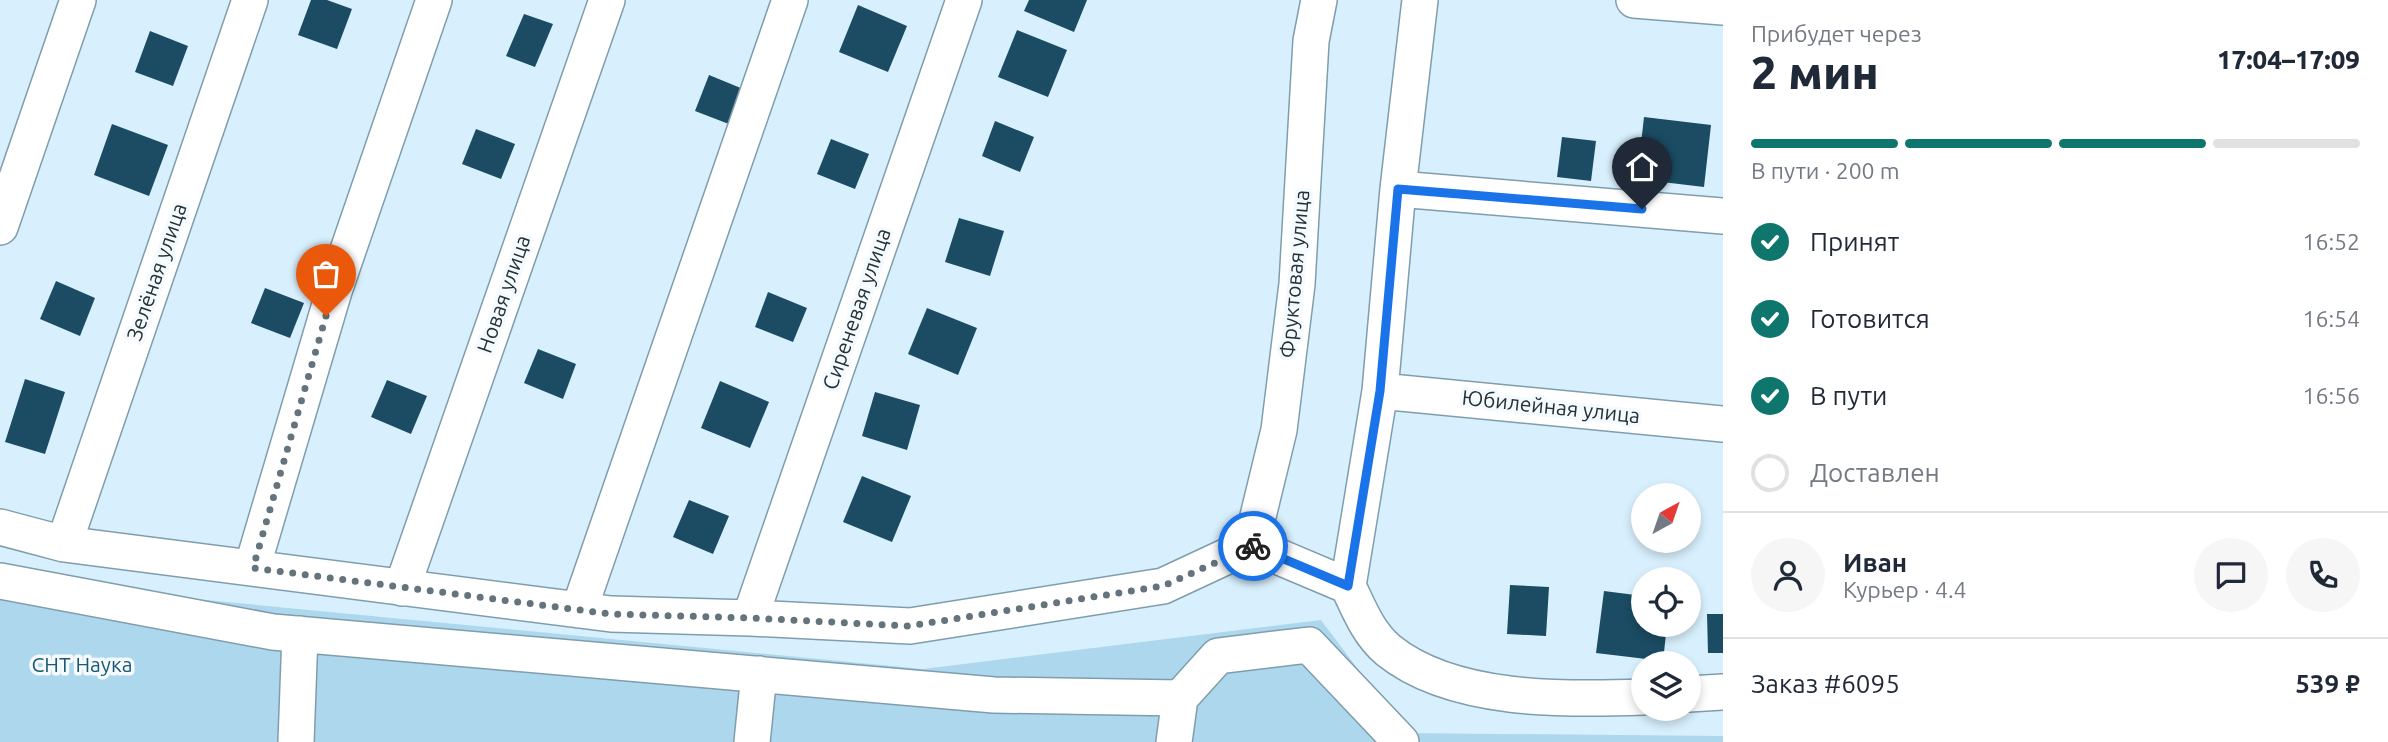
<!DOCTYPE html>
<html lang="ru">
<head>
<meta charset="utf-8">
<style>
	body { margin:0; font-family:Ubuntu,sans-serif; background:#f6f6f7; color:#1f2937; height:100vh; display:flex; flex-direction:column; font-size:26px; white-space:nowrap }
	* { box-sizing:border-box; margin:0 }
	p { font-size:23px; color:#747a83 }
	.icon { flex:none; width:38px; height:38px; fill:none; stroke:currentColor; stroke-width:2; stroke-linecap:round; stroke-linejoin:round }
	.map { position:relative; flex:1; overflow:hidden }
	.panel { display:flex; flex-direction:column; background:#fff; width:665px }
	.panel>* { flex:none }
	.needle { width:46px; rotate:40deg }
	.fabs { position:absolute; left:1631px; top:483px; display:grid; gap:14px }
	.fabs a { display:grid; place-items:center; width:70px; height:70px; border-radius:50%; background:#fff; box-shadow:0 4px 10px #0003; font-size:35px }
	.pin { position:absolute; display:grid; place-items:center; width:60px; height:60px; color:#fff; margin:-72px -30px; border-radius:50% 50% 50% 0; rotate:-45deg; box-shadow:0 0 7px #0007 }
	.pin .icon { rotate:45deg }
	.courier { position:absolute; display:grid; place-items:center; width:70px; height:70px; margin:-35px; border:5px solid #1a73e8; border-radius:50%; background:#fff; color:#222; box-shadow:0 2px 9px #0007 }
	.headline em { font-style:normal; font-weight:800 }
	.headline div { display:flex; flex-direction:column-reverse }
	.headline { display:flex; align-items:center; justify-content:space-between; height:119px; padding:0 28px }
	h1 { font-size:46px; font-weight:800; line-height:52px }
	.bar { display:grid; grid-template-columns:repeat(4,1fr); gap:10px 7px; align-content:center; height:84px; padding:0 28px }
	.bar i { height:9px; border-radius:5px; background:#e0e1e3 }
	.bar .active { background:#0f766e }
	.bar p { grid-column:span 4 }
	.line { display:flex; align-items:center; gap:18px; padding:0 28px; border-top:2px solid #e0e1e3 }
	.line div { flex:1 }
	.round { display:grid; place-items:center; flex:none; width:74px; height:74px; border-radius:37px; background:#f6f6f7 }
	ol { padding:0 28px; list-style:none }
	li { display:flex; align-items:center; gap:21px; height:77px }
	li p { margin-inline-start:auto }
	li .icon { padding:7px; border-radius:50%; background:#0f766e; color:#fff; stroke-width:4 }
	li:last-child { color:#747a83 }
	li i { width:38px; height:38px; border:4px solid #e0e1e3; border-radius:50% }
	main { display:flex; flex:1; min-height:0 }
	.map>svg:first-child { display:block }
	.green { fill:#add7ed }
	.building { fill:#1b4c63 }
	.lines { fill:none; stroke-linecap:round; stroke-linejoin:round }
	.minor-casing { stroke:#809dac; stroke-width:38 }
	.minor { stroke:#fff; stroke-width:35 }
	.done { stroke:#64747c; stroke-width:7; stroke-dasharray:0 12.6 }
	.route { stroke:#1a73e8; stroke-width:9 }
	.labels { text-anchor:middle; stroke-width:7; stroke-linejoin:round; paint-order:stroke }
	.street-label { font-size:21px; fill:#253137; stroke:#f4fafd }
	.park-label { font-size:21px; fill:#1b5874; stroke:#f4fafd }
</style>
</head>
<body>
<main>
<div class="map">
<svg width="1723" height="742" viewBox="0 0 1723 742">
	<rect width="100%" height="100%" fill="#d8f0fd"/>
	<path class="green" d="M0,570L81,588L923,669L1321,620L1406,733L1723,736V742H0Z"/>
	<path class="building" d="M311,0H327L352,9L337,49L298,35Z
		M1029,0H1087L1074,32L1024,11Z
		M858,5L907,26L888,72L839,52Z
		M524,14L553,24L535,67L506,56Z
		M1017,30L1067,50L1048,97L998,77Z
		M150,31L188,46L173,86L135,72Z
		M709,75L748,91L734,126L695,111Z
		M1644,117L1711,125L1704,187L1637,179Z
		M995,121L1034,137L1020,172L982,156Z
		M112,124L168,145L149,196L94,175Z
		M476,129L515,144L501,179L462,164Z
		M1562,137L1596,141L1591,181L1557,177Z
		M831,139L869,154L855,189L817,174Z
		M959,218L1004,231L990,276L945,262Z
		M56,281L95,298L80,336L40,319Z
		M265,288L304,303L290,338L251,323Z
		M768,292L807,308L793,342L755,327Z
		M927,308L977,328L958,375L908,354Z
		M538,349L576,364L563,399L524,383Z
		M25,379L65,392L45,454L5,442Z
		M387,380L427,396L411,434L371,417Z
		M720,381L769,402L750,448L701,428Z
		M875,392L920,405L907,450L862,436Z
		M862,476L911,496L892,542L843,522Z
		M689,500L729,516L713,554L673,537Z
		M1510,585L1549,587L1546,636L1507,634Z
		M1604,591L1643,596V625H1667L1663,661L1596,653Z
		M1707,614H1723V653H1708Z"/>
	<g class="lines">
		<defs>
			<path id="minor" d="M1634,0L1723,7
				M1398,189L1723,216
				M0,227L78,0
				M1380,391L1723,424
				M0,527L64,544L611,614L750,618L910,626L1163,586L1251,545
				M64,544L250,0
				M1251,545L1279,430L1297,284L1311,41L1319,0
				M1251,545L1348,586C1359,609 1368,633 1388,650C1452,702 1565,700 1643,697
				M252,568L334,291L434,0
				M0,581L273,632L994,695L1180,698L1218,656L1309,645L1401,742
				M1348,586L1380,391L1398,189L1420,0
				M402,588L607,0
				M579,610L790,0
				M750,618L964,0
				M1689,694L1723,692
				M296,742L300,634
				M752,742L759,674
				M1174,742L1180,698"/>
		</defs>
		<use href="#minor" class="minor-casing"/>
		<use href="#minor" class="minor"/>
	</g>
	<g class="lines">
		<path class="done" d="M326,316L253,568L611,614L750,618L909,626L1163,586L1253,546"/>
		<path class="route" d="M1253,546L1348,586L1380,391L1398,189L1642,209"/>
	</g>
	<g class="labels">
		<g class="street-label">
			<text transform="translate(157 272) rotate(-71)" y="7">Зелёная улица</text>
			<text transform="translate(1295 274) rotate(-85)" y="7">Фруктовая улица</text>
			<text transform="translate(504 294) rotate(-71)" y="7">Новая улица</text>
			<text transform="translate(857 309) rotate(-71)" y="7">Сиреневая улица</text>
			<text transform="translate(1551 407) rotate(6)" y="7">Юбилейная улица</text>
		</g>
		<g class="park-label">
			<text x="82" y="672">СНТ Наука</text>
		</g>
	</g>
</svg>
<div class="fabs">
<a><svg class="needle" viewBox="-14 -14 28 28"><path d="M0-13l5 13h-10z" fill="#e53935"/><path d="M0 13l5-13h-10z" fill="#747a83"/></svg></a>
<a><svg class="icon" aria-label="locate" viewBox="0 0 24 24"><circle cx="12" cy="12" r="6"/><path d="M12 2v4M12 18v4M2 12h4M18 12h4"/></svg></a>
<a><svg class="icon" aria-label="layers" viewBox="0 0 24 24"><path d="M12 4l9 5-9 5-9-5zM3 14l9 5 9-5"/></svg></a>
</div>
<div class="pin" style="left:326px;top:316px;background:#ea580c"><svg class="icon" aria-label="bag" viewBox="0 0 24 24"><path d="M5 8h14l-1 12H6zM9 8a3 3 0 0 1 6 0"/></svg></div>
<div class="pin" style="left:1642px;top:209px;background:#1f2937"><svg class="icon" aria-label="home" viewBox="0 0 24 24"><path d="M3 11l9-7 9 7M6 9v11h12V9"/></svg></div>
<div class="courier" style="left:1253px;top:546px"><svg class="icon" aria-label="bike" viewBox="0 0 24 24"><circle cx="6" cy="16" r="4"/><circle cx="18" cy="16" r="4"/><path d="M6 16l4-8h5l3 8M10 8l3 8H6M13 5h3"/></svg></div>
</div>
<section class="panel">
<div class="headline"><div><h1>2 мин</h1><p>Прибудет через</p></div><em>17:04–17:09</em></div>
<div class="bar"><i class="active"></i><i class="active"></i><i class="active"></i><i></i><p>В пути · 200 m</p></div>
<ol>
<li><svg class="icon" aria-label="check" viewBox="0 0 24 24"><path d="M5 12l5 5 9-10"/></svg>Принят<p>16:52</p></li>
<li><svg class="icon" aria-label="check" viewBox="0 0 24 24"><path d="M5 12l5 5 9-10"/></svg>Готовится<p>16:54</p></li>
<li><svg class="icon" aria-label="check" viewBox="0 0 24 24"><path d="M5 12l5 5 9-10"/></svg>В пути<p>16:56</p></li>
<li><i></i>Доставлен</li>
</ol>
<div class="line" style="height:126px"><a class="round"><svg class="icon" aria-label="person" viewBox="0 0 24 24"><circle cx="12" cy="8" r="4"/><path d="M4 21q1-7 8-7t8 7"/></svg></a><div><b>Иван</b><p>Курьер · 4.4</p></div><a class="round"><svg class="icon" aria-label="chat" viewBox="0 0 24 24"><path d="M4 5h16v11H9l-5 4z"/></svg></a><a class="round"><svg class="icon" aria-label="phone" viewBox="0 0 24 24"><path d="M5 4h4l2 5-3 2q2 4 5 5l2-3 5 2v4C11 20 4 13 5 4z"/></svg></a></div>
<div class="line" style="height:91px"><div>Заказ #6095</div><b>539 ₽</b></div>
</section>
</main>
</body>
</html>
